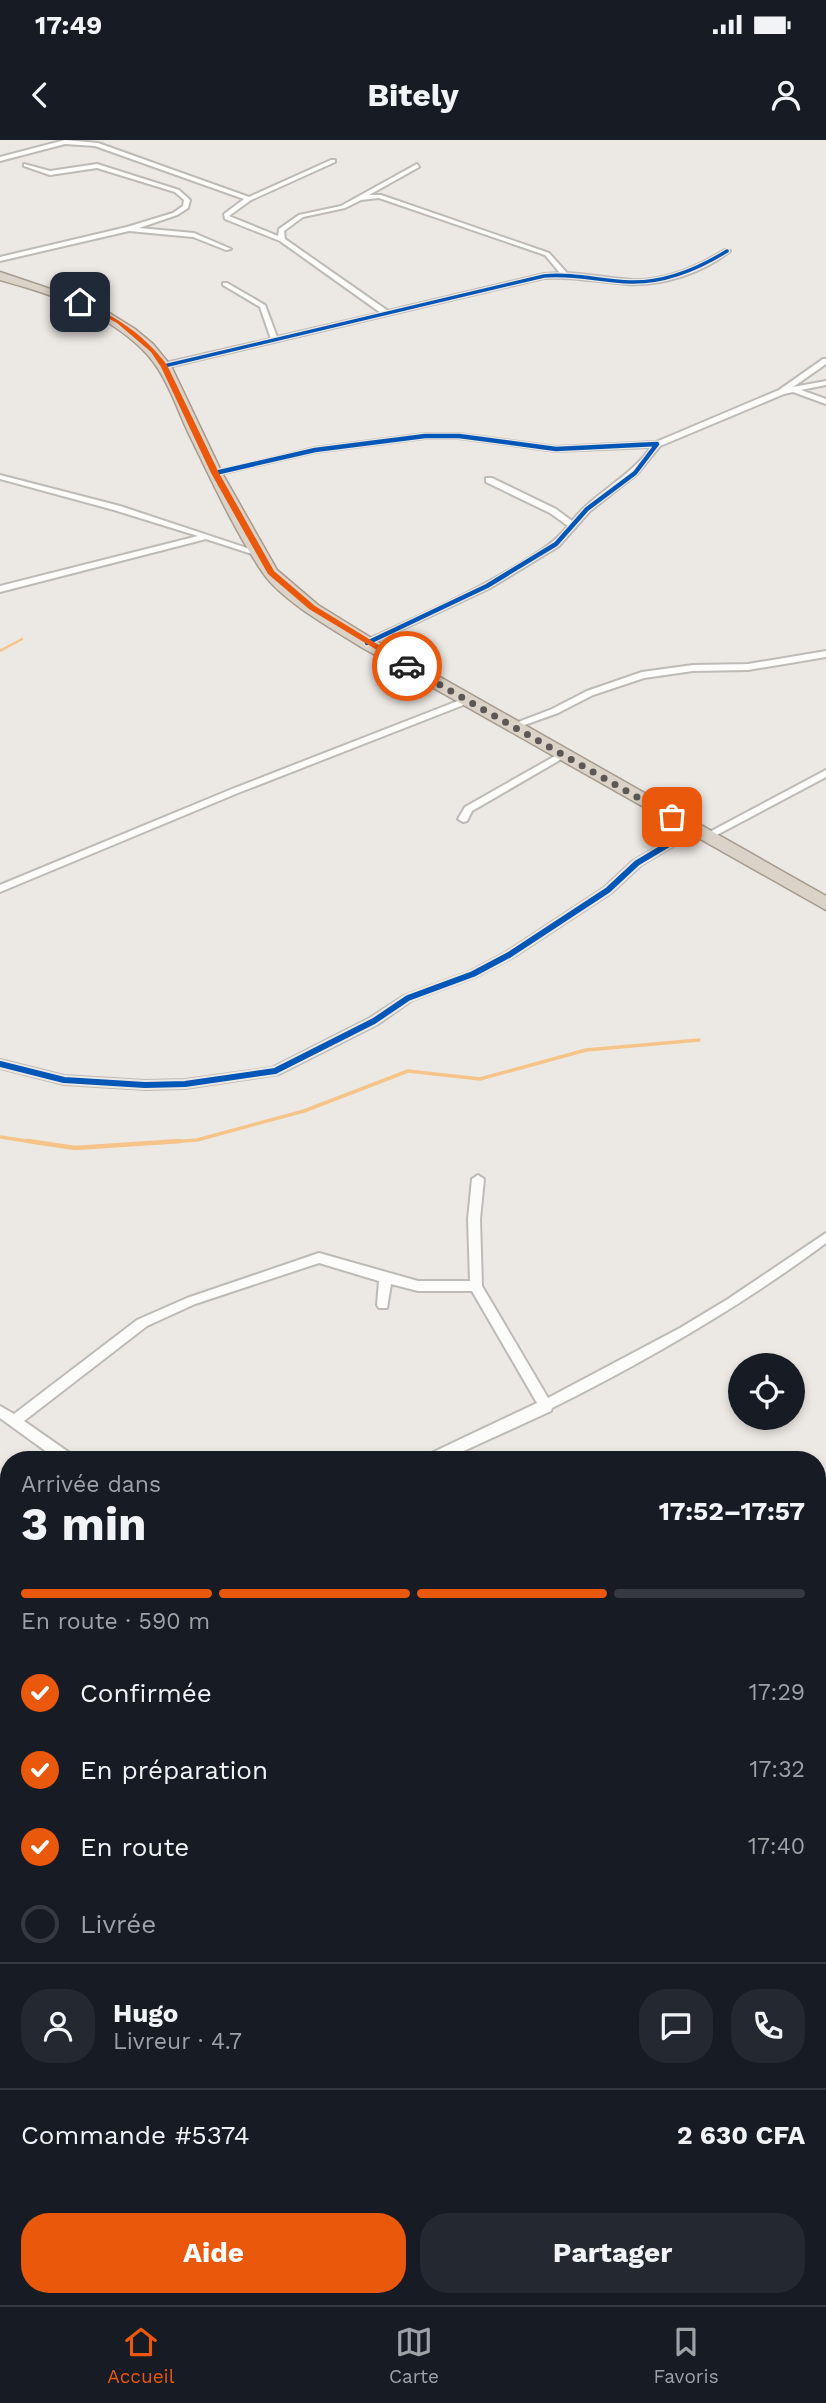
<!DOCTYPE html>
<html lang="fr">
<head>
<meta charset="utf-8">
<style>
	body { margin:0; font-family:"Work Sans",sans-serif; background:#242831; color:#f1f3f6; height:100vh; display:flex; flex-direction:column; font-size:26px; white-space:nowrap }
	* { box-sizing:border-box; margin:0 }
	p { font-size:23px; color:#9ea1a6 }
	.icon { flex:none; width:38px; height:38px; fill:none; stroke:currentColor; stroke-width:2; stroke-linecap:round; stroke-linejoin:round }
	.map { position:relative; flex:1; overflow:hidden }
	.sheet { position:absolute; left:0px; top:1311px; width:826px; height:856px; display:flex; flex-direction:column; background:#171b24; border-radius:28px 28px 0 0; box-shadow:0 4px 10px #0003 }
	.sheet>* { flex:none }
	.tools { position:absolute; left:728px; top:1213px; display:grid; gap:14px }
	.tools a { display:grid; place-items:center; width:77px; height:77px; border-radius:50%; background:#171b24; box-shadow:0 4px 10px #0003; font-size:35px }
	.pin { position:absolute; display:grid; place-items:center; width:60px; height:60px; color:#fff; margin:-30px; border-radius:14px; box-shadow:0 4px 10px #0006 }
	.courier { position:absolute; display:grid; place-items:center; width:70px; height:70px; margin:-35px; border:5px solid #ea580c; border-radius:50%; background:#fff; color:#222; box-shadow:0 2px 9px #0007 }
	.head em { font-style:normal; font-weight:700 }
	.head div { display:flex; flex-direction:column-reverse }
	.head { display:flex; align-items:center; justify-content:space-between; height:119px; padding:0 21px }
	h1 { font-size:46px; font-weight:700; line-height:52px }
	.bar { display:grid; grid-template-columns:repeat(4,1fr); gap:10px 7px; align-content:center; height:84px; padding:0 21px }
	.bar i { height:9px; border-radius:5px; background:#363941 }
	.bar .current { background:#ea580c }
	.bar p { grid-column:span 4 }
	.line { display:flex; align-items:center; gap:18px; padding:0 21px; border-top:2px solid #363941 }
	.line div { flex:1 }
	.round { display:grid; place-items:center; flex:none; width:74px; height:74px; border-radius:28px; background:#242831 }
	ol { padding:0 21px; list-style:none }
	li { display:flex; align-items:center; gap:21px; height:77px }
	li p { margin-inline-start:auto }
	li .icon { padding:7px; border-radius:50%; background:#ea580c; color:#fff; stroke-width:4 }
	li:last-child { color:#9ea1a6 }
	li i { width:38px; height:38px; border:4px solid #363941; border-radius:50% }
	.action { display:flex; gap:14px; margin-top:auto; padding:14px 21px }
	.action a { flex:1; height:80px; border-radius:28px; background:#ea580c; color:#fff; font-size:28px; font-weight:700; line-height:80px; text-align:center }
	.action a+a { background:#242831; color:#f1f3f6 }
	.status { display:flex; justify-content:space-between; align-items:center; height:49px; padding:0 35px; background:#171b24; direction:ltr }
	.status svg { height:19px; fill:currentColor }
	header { display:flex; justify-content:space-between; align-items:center; height:91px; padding:0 21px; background:#171b24; font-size:32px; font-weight:700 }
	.tabs { display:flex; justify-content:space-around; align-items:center; height:98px; border-top:2px solid #363941; background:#171b24; font-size:19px; color:#9ea1a6 }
	.tabs a { display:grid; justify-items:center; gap:4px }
	.tabs .current { color:#ea580c }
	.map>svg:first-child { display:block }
	.green { fill:#e6caaa }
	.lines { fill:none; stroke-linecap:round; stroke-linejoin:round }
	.stream-far2 { stroke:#f6c489; stroke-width:2.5 }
	.stream-far1 { stroke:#f6c489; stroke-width:3.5 }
	.stream { stroke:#f6c489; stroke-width:4.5 }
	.street-casing { stroke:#bebbb7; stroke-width:4 }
	.highway-casing { stroke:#a69b8e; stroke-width:3 }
	.street { fill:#fcfcfb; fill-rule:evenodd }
	.highway { fill:#dcd3c8; fill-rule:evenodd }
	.cycleway-far2-casing { stroke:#efe8e1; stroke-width:6 }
	.cycleway-far1-casing { stroke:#efe8e1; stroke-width:7 }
	.cycleway-casing { stroke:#efe8e1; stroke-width:10 }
	.cycleway-far2 { stroke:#0057b8; stroke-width:3.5 }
	.cycleway-far1 { stroke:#0057b8; stroke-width:4.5 }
	.cycleway { stroke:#0057b8; stroke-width:6 }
	.route { fill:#ea580c }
	.done { stroke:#5c5856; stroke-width:7; stroke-dasharray:0 12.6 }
</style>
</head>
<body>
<div class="status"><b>17:49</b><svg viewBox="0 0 49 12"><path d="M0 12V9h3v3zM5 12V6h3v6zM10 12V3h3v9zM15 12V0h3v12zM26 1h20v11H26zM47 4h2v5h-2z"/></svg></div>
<header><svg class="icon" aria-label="back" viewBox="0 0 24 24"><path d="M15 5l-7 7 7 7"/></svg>Bitely<svg class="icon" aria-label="person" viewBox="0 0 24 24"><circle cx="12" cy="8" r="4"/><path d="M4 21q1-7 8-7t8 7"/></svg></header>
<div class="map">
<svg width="826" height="2165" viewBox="0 0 826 2165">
	<rect width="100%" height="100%" fill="#ece8e4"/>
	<path class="green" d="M817,1849L826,1858V1974L817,1981Z"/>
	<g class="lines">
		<path class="stream-far2" d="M0,511L22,499"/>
		<path class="stream-far1" d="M0,997L40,1003
			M154,1003L197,1000L304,971L408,931L480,939L586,910L699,900"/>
		<path class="stream" d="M28,1001L75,1008L180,1001"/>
		<defs>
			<path id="street" d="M65,0L98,3L249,57L331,20H335V22L251,60L229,76L278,96L279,89L299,75L341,66L417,24L419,27L369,55H381L549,113L567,133C589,134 611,139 633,140C666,141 697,127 725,110L730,111C703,133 662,146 627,144C599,142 572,136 544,138L164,228L160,226L161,224L271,199L260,167L223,145V143H227L265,165L277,197L381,173L280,101L225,79L224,74L244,59L95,6L65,4L0,21V17ZM379,58L545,115L560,133L544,134L388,171L285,99L284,91L303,77L345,68L361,60Z
				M24,24L50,31L97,24L179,50L190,60L188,68L177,75L139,88L194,93L231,109L226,110L193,97L129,91L0,121V117L127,87L173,73L183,66L184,60L175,52L97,28L50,35L24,26Z
				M823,219H826V224L793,247L826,241V245L801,250L826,259V264L793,252L784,254L660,306L637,334L590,371L559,406L490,448L367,506L363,503L364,501C415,478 468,455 516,426C535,414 554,404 568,386L550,373L486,342V338H492L556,369L572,381C595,352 630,338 651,307L556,311L459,298H425L315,312L215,335L211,333L315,308L425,294H459L556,307L656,302L779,250Z
				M0,335L120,366L262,413L258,416L206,399L0,452V446L198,396L114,370L0,339Z
				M826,511V517L748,530L693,531L644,538L593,555L558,573L516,588H510L508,586L552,569L587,551L642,532L693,525L748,524Z
				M468,557L473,560L471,562L238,653L0,752V745L232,649Z
				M562,612L567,615L565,617L472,671L467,681L463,682L458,679L465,667Z
				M826,630V637L711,698H703L702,696Z
				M694,686L699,689L698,691L641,725L612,752L513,817L477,836L412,860L378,884L279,934L185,948L145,949L64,944L0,928V920L64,936L145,941L185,940L272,928L370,878L404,856L469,832L505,813L604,748L633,721Z
				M478,1035L484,1039L480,1079L482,1146L548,1258L680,1188L728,1159L826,1093V1103C740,1167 648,1220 552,1268L551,1271L444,1320H423L425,1316L537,1263L472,1151H418L391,1144L387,1168H379L377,1165L379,1141L319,1123L195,1164L147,1186L24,1281L74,1316L76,1320H58L0,1278V1266L14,1274L137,1180L187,1158L319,1113L418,1141H470L468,1079L472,1039Z
				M9,1538V1553L0,1558V1542Z
				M0,1707L9,1712V1730L0,1725Z
				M826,1981V1999L817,2002V1984Z
				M817,2099L826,2104V2127L817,2122Z
				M381,2158H406L403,2165H378Z"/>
			<path id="highway" d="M0,132L95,164L135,189L153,204L171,226L222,333L277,430L318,465L373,499L826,756V770L361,507C333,489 282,461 263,433C234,390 211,339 188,292C175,264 165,231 142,209C103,171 51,154 0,140Z"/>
		</defs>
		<use href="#street" class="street-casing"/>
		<use href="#highway" class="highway-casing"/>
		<use href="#street" class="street"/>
		<use href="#highway" class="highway"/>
		<defs>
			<path id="cycleway-far2" d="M164,226L544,136C573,133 601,141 630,142C665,143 698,129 727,111"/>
			<path id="cycleway-far1" d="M215,333L315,310L425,296H459L556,309L657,304L635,333L587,369L556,404L487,446L367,503"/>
			<path id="cycleway" d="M0,924L64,940L145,945L185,944L275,931L374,881L408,858L473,834L509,815L608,750L637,723L694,689"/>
		</defs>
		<use href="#cycleway-far2" class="cycleway-far2-casing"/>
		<use href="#cycleway-far1" class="cycleway-far1-casing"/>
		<use href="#cycleway" class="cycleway-casing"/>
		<use href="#cycleway-far2" class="cycleway-far2"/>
		<use href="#cycleway-far1" class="cycleway-far1"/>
		<use href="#cycleway" class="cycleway"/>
	</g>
	<path class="route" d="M82,161C116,177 144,194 167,225L219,333L274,431L315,466L410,524V527H405L309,469L268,434L211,333L161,227L151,212L117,183L77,162Z"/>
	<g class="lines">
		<path class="done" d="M407,526L672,677"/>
	</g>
</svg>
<div class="tools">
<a><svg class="icon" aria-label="locate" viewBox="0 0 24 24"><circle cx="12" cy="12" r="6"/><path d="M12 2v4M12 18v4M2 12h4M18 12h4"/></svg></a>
</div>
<div class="pin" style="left:672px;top:677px;background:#ea580c"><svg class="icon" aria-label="bag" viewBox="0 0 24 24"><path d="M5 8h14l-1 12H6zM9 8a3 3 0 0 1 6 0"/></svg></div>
<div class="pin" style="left:80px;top:162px;background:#1f2937"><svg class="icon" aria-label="home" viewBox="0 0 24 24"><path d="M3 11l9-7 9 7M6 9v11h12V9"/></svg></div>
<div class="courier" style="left:407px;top:526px"><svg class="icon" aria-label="car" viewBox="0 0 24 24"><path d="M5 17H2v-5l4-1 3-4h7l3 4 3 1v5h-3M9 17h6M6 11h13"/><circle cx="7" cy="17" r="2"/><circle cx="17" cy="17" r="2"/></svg></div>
<section class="sheet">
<div class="head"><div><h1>3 min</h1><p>Arrivée dans</p></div><em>17:52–17:57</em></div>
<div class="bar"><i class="current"></i><i class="current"></i><i class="current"></i><i></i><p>En route · 590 m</p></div>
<ol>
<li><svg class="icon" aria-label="check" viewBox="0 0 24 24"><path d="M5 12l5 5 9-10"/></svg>Confirmée<p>17:29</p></li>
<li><svg class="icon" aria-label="check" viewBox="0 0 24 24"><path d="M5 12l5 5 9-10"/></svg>En préparation<p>17:32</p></li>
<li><svg class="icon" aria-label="check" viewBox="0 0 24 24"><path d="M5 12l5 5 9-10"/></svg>En route<p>17:40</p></li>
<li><i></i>Livrée</li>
</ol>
<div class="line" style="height:126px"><a class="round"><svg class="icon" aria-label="person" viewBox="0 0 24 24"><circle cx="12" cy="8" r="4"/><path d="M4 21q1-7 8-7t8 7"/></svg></a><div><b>Hugo</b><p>Livreur · 4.7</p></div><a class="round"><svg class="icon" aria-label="chat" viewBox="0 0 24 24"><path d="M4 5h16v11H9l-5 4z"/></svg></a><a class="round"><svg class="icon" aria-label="phone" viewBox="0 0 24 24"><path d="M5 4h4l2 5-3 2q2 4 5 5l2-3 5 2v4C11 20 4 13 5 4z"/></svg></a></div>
<div class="line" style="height:91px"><div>Commande #5374</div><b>2 630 CFA</b></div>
<div class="action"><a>Aide</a><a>Partager</a></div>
</section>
</div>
<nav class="tabs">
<a class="current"><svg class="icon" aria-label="home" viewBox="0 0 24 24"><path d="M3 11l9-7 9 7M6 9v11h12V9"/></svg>Accueil</a>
<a><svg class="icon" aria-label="map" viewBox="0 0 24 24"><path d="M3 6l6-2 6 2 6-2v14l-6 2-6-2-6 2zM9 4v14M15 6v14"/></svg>Carte</a>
<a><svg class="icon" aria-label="saved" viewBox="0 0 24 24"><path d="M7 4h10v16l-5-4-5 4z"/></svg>Favoris</a>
</nav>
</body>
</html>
